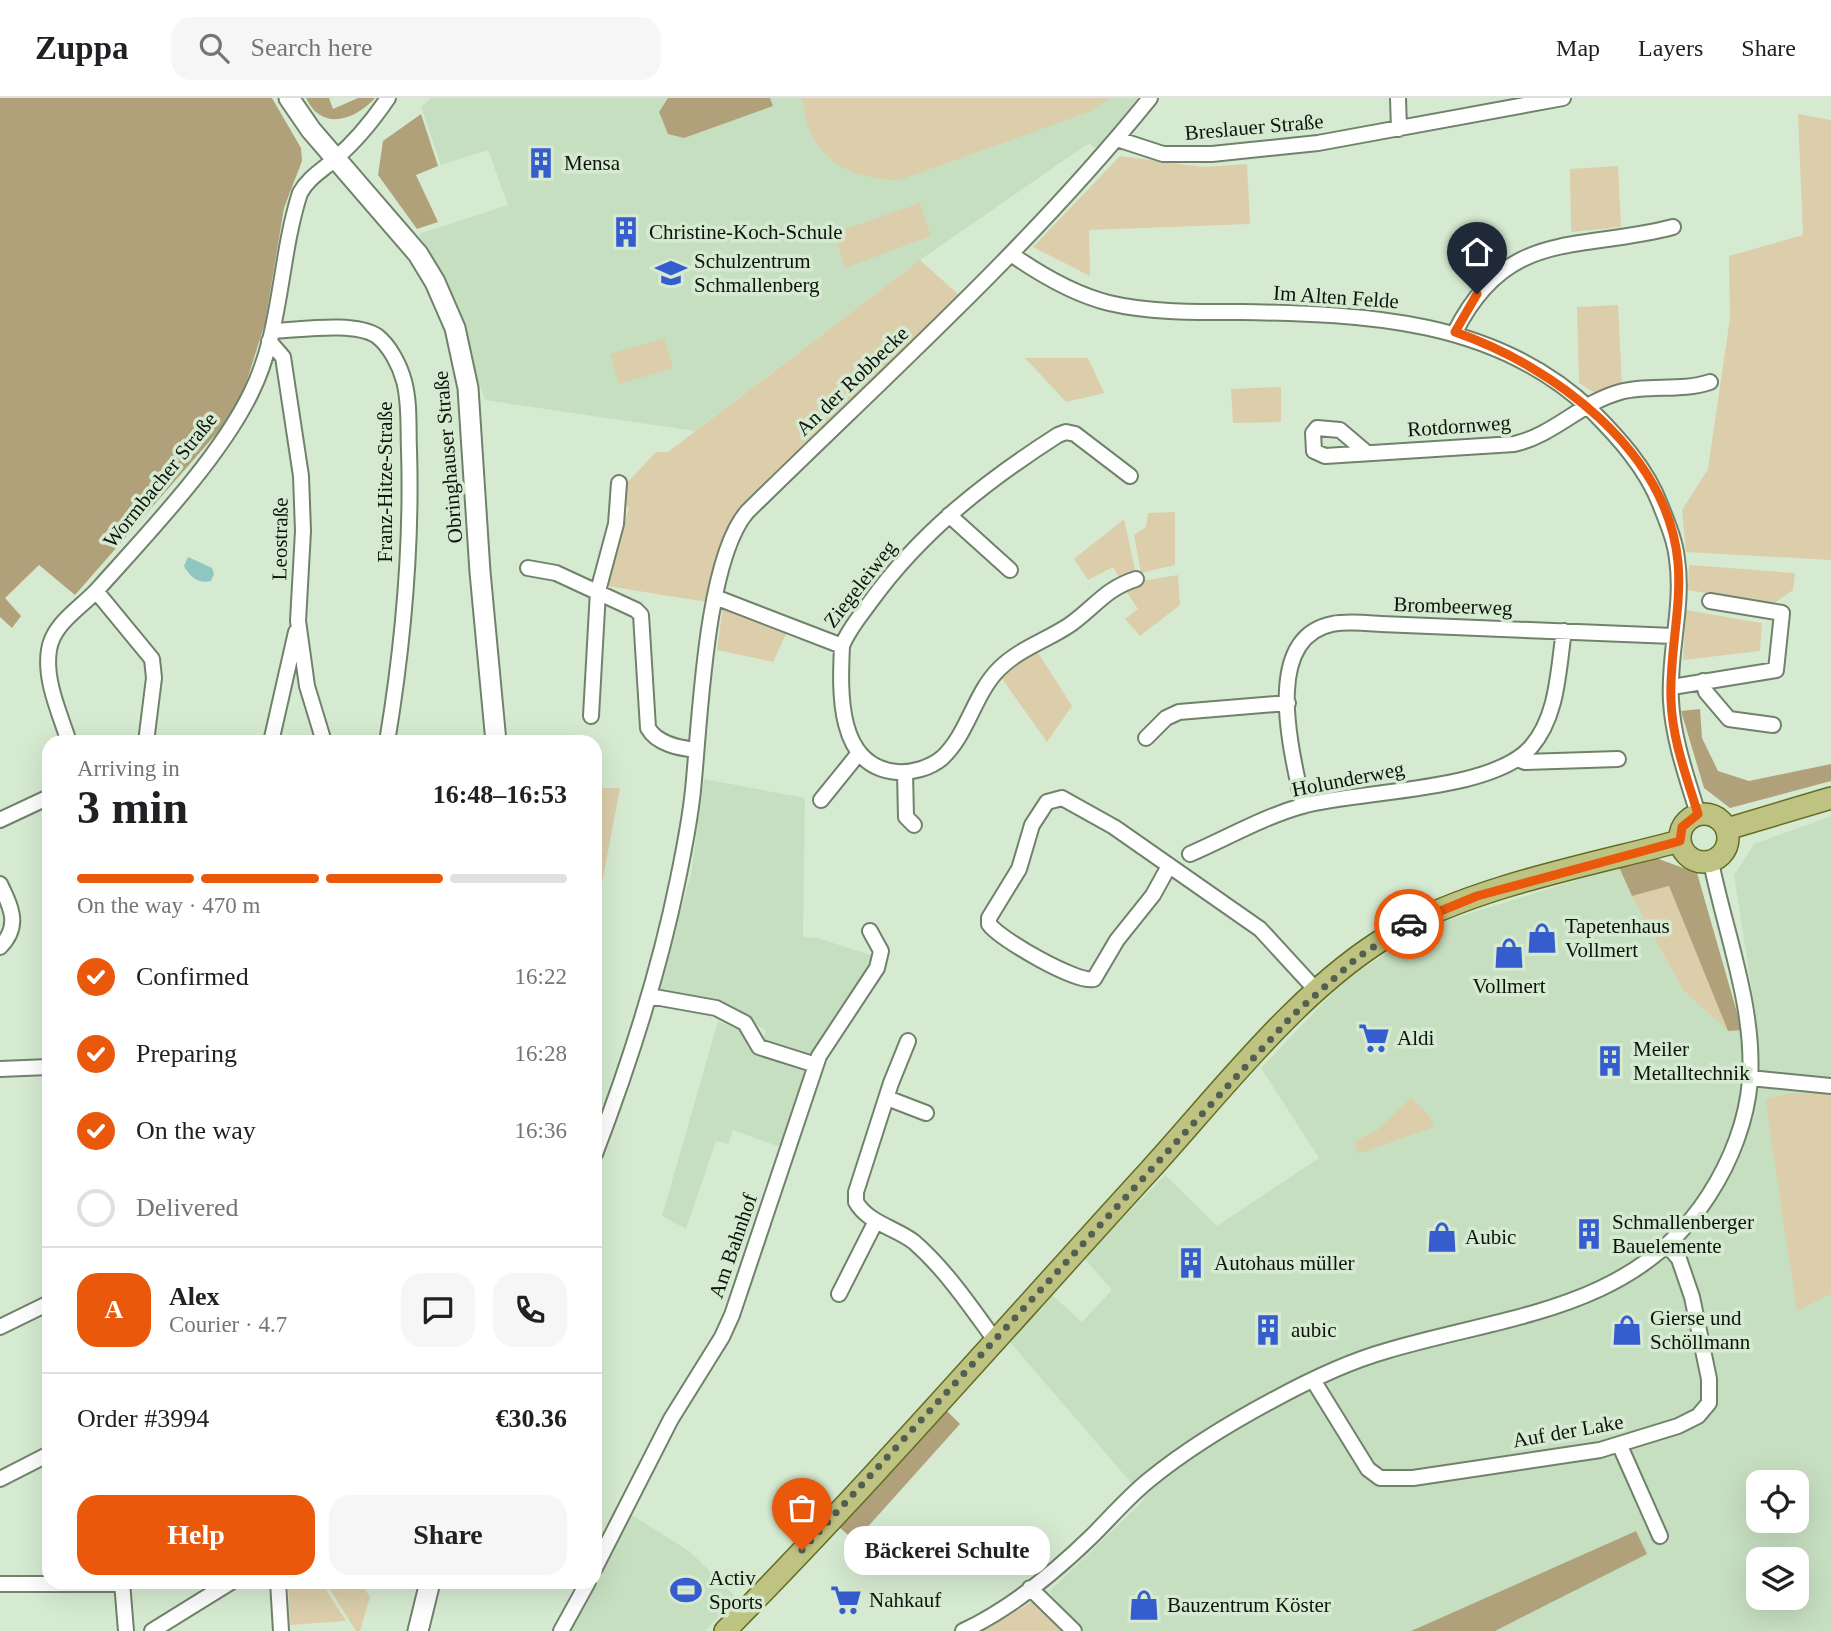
<!DOCTYPE html>
<html lang="en">
<head>
<meta charset="utf-8">
<style>
	body { margin:0; font-family:Georgia,serif; background:#f6f6f6; color:#202124; height:100vh; display:flex; flex-direction:column; font-size:26px; white-space:nowrap }
	* { box-sizing:border-box; margin:0 }
	p { font-size:23px; color:#757577 }
	.icon { flex:none; width:38px; height:38px; fill:none; stroke:currentColor; stroke-width:2; stroke-linecap:round; stroke-linejoin:round }
	.map { position:relative; flex:1; overflow:hidden }
	.panel { position:absolute; left:42px; top:637px; width:560px; height:854px; display:flex; flex-direction:column; background:#fff; border-radius:21px; box-shadow:0 7px 28px #0002 }
	.panel>* { flex:none }
	.fabs { position:absolute; left:1746px; top:1372px; display:grid; gap:14px }
	.fabs a { display:grid; place-items:center; width:63px; height:63px; border-radius:14px; background:#fff; box-shadow:0 7px 28px #0002; font-size:35px }
	.pin { position:absolute; display:grid; place-items:center; width:60px; height:60px; color:#fff; margin:-72px -30px; border-radius:50% 50% 50% 0; rotate:-45deg; box-shadow:0 0 7px #0007 }
	.pin .icon { rotate:45deg }
	.courier { position:absolute; display:grid; place-items:center; width:70px; height:70px; margin:-35px; border:5px solid #ea580c; border-radius:50%; background:#fff; color:#222; box-shadow:0 2px 9px #0007 }
	.bubble { position:absolute; height:49px; border-radius:21px; background:#fff; box-shadow:0 7px 28px #0002; font-size:23px; font-weight:600; line-height:49px; text-align:center }
	.summary em { font-style:normal; font-weight:600 }
	.summary div { display:flex; flex-direction:column-reverse }
	.summary { display:flex; align-items:center; justify-content:space-between; height:119px; padding:0 35px }
	h1 { font-size:46px; font-weight:600; line-height:52px }
	.bar { display:grid; grid-template-columns:repeat(4,1fr); gap:10px 7px; align-content:center; height:84px; padding:0 35px }
	.bar i { height:9px; border-radius:5px; background:#e0e0e0 }
	.bar .current { background:#ea580c }
	.bar p { grid-column:span 4 }
	.line { display:flex; align-items:center; gap:18px; padding:0 35px; border-top:2px solid #e0e0e0 }
	.line div { flex:1 }
	.round { display:grid; place-items:center; flex:none; width:74px; height:74px; border-radius:21px; background:#f6f6f6 }
	ol { padding:0 35px; list-style:none }
	li { display:flex; align-items:center; gap:21px; height:77px }
	li p { margin-inline-start:auto }
	li .icon { padding:7px; border-radius:50%; background:#ea580c; color:#fff; stroke-width:4 }
	li:last-child { color:#757577 }
	li i { width:38px; height:38px; border:4px solid #e0e0e0; border-radius:50% }
	.cta { display:flex; gap:14px; margin-top:auto; padding:14px 35px }
	.cta a { flex:1; height:80px; border-radius:21px; background:#ea580c; color:#fff; font-size:28px; font-weight:600; line-height:80px; text-align:center }
	.cta a+a { background:#f6f6f6; color:#202124 }
	header { display:flex; align-items:center; gap:42px; box-sizing:border-box; height:98px; padding:0 35px; background:#fff; border-bottom:2px solid #e0e0e0 }
	header strong { font-size:33px }
	nav { display:flex; gap:38px; margin-inline-start:auto; font-size:24px }
	.search { width:490px; height:63px; background:#f6f6f6; display:flex; align-items:center; gap:18px; box-sizing:border-box; padding:0 24px; border-radius:21px; color:#757577; font-size:26px }
	.map>svg:first-child { display:block }
	.built { fill:#c7dfc1; fill-rule:evenodd }
	.green { fill:#dcceaa }
	.forest { fill:#b1a17b }
	.water { fill:#90c6c1 }
	.lines { fill:none; stroke-linecap:round; stroke-linejoin:round }
	.street-casing { stroke:#70826c; stroke-width:18 }
	.secondary-casing { stroke:#70826c; stroke-width:23 }
	.primary-casing { stroke:#636c22; stroke-width:24 }
	.street { stroke:#fff; stroke-width:14 }
	.secondary { stroke:#fff; stroke-width:19 }
	.primary { stroke:#bec382; stroke-width:21 }
	.done { stroke:#535f51; stroke-width:7; stroke-dasharray:0 12.6 }
	.route { stroke:#ea580c; stroke-width:9 }
	.labels { text-anchor:middle; stroke-width:7; stroke-linejoin:round; paint-order:stroke }
	.street-label { font-size:21px; fill:#0d140c; stroke:#d6ead1 }
	.poi-label { font-size:21px; fill:#0d140c; stroke:#d6ead1; text-anchor:start }
</style>
</head>
<body>
<header>
<strong>Zuppa</strong>
<div class="search"><svg class="icon" aria-label="search" viewBox="0 0 24 24"><circle cx="10" cy="10" r="6"/><path d="M15 15l6 6"/></svg>Search here</div>
<nav><a>Map</a><a>Layers</a><a>Share</a></nav>
</header>
<div class="map">
<svg width="1831" height="1533" viewBox="0 0 1831 1533">
	<rect width="100%" height="100%" fill="#d6ead1"/>
	<path class="built" d="M431,0H1137L1099,53L1089,45L920,162L695,333L485,302L444,187L419,136L508,107L488,52L441,67L421,9Z
		M704,681L805,700L803,839L818,840L876,859L817,952L783,1050L733,1032L728,1046L716,1043L686,1131L662,1118L718,923L746,935L747,948L756,957L766,933L734,911L656,894L691,777Z
		M1831,718V1533H1495L1646,1456L1636,1433L1411,1533H1084L1049,1494L1145,1401L1008,1242L1052,1197L1082,1224L1112,1192L1084,1160L1165,1077L1217,1128L1319,1060L1261,970L1346,881L1429,828L1619,769L1683,892L1728,932H1758L1734,777L1754,746ZM1759,1384H1797V1423H1759ZM1759,1461H1797V1500H1759Z
		M629,1415L689,1453L737,1500L705,1533H567Z"/>
	<path class="green" d="M802,0H1110L1089,14L899,82C843,81 808,57 802,0Z
		M1798,16L1831,22V462L1686,454L1682,412L1708,371L1730,220L1729,158L1803,137Z
		M1120,58L1203,69L1247,66L1250,126L1089,132L1090,178L1033,149Z
		M1618,68L1621,129L1571,134L1570,71Z
		M920,105L931,138L845,170L834,135Z
		M920,162L960,198L828,328L739,409L716,458L707,504L607,488L629,409L625,407L626,386L656,354H668Z
		M1618,207L1622,288L1598,297L1579,285L1577,209Z
		M664,240L673,270L619,286L610,256Z
		M1025,260H1088L1104,295L1066,304Z
		M1281,289V324L1233,325L1231,291Z
		M1175,414V467L1141,475L1134,437L1146,429L1148,415Z
		M1124,421L1135,472L1119,479L1113,469L1088,482L1074,461Z
		M1689,467L1795,475L1793,492L1773,506L1688,492Z
		M1178,477L1180,507L1140,538L1125,521L1138,511L1126,493L1142,483Z
		M723,509L787,534L773,564L717,552Z
		M1686,512L1762,525L1760,553L1683,562Z
		M1037,553L1072,608L1047,644L1000,578Z
		M595,690H620L595,822Z
		M1669,788L1728,933L1683,892L1632,798Z
		M1791,995H1831V1196L1797,1213L1765,1001Z
		M1411,1000L1431,1020L1434,1029L1358,1056L1354,1043L1376,1033Z
		M288,1484H321L346,1523L290,1527Z
		M325,1484H360L370,1499L360,1533H356Z
		M1034,1503L1066,1533H980Z"/>
	<path class="forest" d="M0,0H272L301,50L302,63L284,110L265,225L238,311L75,497L39,467L5,500L21,518L12,530L0,519Z
		M306,0H329L333,11L358,0H375C355,22 322,34 306,0Z
		M668,0H770L773,8L684,40L668,36L659,14Z
		M421,16L438,68L416,77L438,124L417,131L378,77L383,43Z
		M1700,611L1702,640L1718,673L1749,683L1831,666V683L1730,710L1704,690L1681,613Z
		M1656,760L1697,775L1742,932L1728,933L1669,788L1632,798L1619,769Z
		M946,1312L960,1326L855,1443L839,1429Z
		M1636,1433L1647,1456L1495,1533H1411Z"/>
	<path class="water" d="M188,459L212,470L214,476L211,483C198,486 190,479 184,468Z"/>
	<g class="lines">
		<defs>
			<path id="street" d="M1398,0L1399,31
				M1117,41L1163,56H1212L1318,45L1563,0
				M1011,156C1041,177 1073,196 1109,205C1151,215 1198,214 1241,214C1366,216 1496,221 1592,313C1619,340 1646,370 1660,406C1667,424 1675,442 1677,461C1684,508 1668,556 1671,603C1673,641 1687,680 1698,716
				M272,233C299,232 355,223 377,238C390,248 400,268 404,283C410,305 408,330 409,352C412,450 403,548 387,644
				M1455,234C1508,129 1578,154 1673,129
				M269,243L283,259L301,378L303,433L298,523L307,588L324,644
				M1367,355L1340,332L1317,330L1313,335L1314,353L1325,358L1514,346C1554,337 1580,305 1620,294C1649,286 1680,294 1710,284
				M949,417L1010,472
				M528,470L556,475L636,512L641,517L648,630C657,646 679,650 696,652
				M96,493L152,561L154,580L146,644
				M715,499L842,548C848,532 861,517 871,503C921,434 986,383 1058,337L1066,334L1075,336L1130,378
				M842,548C840,592 836,669 897,674C912,675 930,670 942,660C968,636 974,596 999,571C1020,550 1048,542 1071,526C1096,508 1105,491 1136,481
				M1703,583L1706,594L1729,621L1773,627
				M1672,589L1776,572L1782,515L1710,503
				M591,618L598,493L616,426L619,385
				M1146,640L1166,620L1179,614L1288,605
				M69,644C60,616 44,582 49,552C53,525 81,510 98,491C147,436 219,361 251,295C282,233 279,160 300,95C309,79 323,72 336,60C356,43 373,22 388,0
				M271,644L296,534
				M1517,661L1525,664L1618,661
				M905,674L906,719L914,727
				M821,702L859,655
				M1303,708C1293,658 1260,541 1332,526C1348,523 1365,525 1381,526L1673,538
				M0,722L49,699
				M1190,756C1227,740 1263,719 1302,708C1360,692 1492,694 1531,649C1558,618 1558,572 1564,533
				M1169,768L1153,797L1117,842L1094,881C1078,886 999,841 989,826V820L1019,771L1032,727L1047,704L1062,700L1114,729L1260,831L1317,893
				M0,786C11,809 21,828 0,849
				M649,898L716,910L745,925L759,949L816,967
				M908,943L891,985L856,1094V1104C868,1125 896,1130 914,1144C946,1172 970,1208 995,1242
				M0,971L49,969
				M1750,980L1831,988
				M887,1000L926,1015
				M595,1056C629,967 659,875 678,781C684,752 690,722 693,692C700,625 705,463 747,414C884,279 1029,150 1150,0
				M839,1196L876,1123
				M0,1229L49,1205
				M1313,1282L1368,1371L1380,1380H1413L1600,1352L1678,1328L1698,1318L1709,1305V1281L1692,1199L1679,1161L1668,1148
				M1620,1348L1660,1438
				M0,1381L49,1356
				M595,1470L671,1321L722,1239L732,1217L819,958L877,870L881,853L870,833
				M122,1484L126,1533
				M278,1484L281,1533
				M0,1486H122
				M1030,1490L1074,1533
				M152,1533L231,1484
				M561,1533L588,1484
				M963,1533C1010,1511 1055,1474 1092,1438C1111,1419 1128,1399 1149,1382C1187,1351 1230,1325 1273,1302C1308,1283 1347,1264 1386,1253C1506,1217 1635,1213 1709,1097C1731,1063 1747,1022 1750,982C1755,909 1725,834 1711,764"/>
			<path id="secondary" d="M289,0L311,32L418,156L435,184L455,230L468,290L480,474L496,644
				M418,1533L430,1484"/>
			<path id="primary" d="M1680 740a24 24 0 1 1 48 0a24 24 0 1 1-48 0Z
				M1727,731L1831,700
				M725,1533C871,1385 1008,1227 1149,1073C1221,994 1302,887 1395,834C1475,788 1590,767 1680,743"/>
		</defs>
		<use href="#street" class="street-casing"/>
		<use href="#secondary" class="secondary-casing"/>
		<use href="#primary" class="primary-casing"/>
		<use href="#street" class="street"/>
		<use href="#secondary" class="secondary"/>
		<use href="#primary" class="primary"/>
	</g>
	<g class="lines">
		<path class="done" d="M802,1452L1292,918L1358,859L1409,826"/>
		<path class="route" d="M1409,826L1477,798L1680,743L1682,729L1698,716C1687,680 1672,641 1671,602C1669,556 1682,510 1678,464C1667,352 1553,268 1455,234L1477,196"/>
	</g>
	<defs>
		<symbol id="building-bare" viewBox="-9 -9 18 18"><path d="M-4-6H4V6H1V3H-1V6H-4ZM-2.5-4.3h1.7v1.8h-1.7ZM.8-4.3h1.7v1.8H.8ZM-2.5-1h1.7V.8h-1.7ZM.8-1h1.7V.8H.8Z" fill="#355dcd" stroke="#d6ead1" stroke-width="2.5" paint-order="stroke"/></symbol>
		<symbol id="school-bare" viewBox="-9 -9 18 18"><path d="M0-5L7-2L0 1L-7-2ZM-4 1L0 2.5L4 1V4Q0 6-4 4Z" fill="#355dcd" stroke="#d6ead1" stroke-width="2.5" paint-order="stroke"/></symbol>
		<symbol id="shop-bare" viewBox="-9 -9 18 18"><path d="M-5-2.5h2.3a2.7 3.5 0 0 1 5.4 0H5L5.5 6h-11ZM-1.5-2.5h3a1.5 2.3 0 0 0-3 0Z" fill="#355dcd" stroke="#d6ead1" stroke-width="2.5" paint-order="stroke"/></symbol>
		<symbol id="supermarket-bare" viewBox="-9 -9 18 18"><path d="M-6-5.5h2.5l.6 2H6L4.5 2H-2.5L-4.4-4H-6ZM-1.5 3.2a1.3 1.3 0 1 0 .1 0ZM3 3.2a1.3 1.3 0 1 0 .1 0Z" fill="#355dcd" stroke="#d6ead1" stroke-width="2.5" paint-order="stroke"/></symbol>
		<symbol id="stadium-bare" viewBox="-9 -9 18 18"><path d="M0-5a6.5 5 0 1 0 0 10a6.5 5 0 1 0 0-10ZM-3.5-1.8h7v3.6h-7Z" fill="#355dcd" stroke="#d6ead1" stroke-width="2.5" paint-order="stroke"/></symbol>
	</defs>
	<g fill-rule="evenodd">
		<use href="#building-bare" x="519" y="43" width="44" height="44"/>
		<use href="#building-bare" x="604" y="112" width="44" height="44"/>
		<use href="#school-bare" x="649" y="153" width="44" height="44"/>
		<use href="#shop-bare" x="1520" y="818" width="44" height="44"/>
		<use href="#shop-bare" x="1487" y="833" width="44" height="44"/>
		<use href="#supermarket-bare" x="1352" y="918" width="44" height="44"/>
		<use href="#building-bare" x="1588" y="941" width="44" height="44"/>
		<use href="#building-bare" x="1567" y="1114" width="44" height="44"/>
		<use href="#shop-bare" x="1420" y="1117" width="44" height="44"/>
		<use href="#building-bare" x="1169" y="1143" width="44" height="44"/>
		<use href="#building-bare" x="1246" y="1210" width="44" height="44"/>
		<use href="#shop-bare" x="1605" y="1210" width="44" height="44"/>
		<use href="#stadium-bare" x="664" y="1470" width="44" height="44"/>
		<use href="#supermarket-bare" x="824" y="1480" width="44" height="44"/>
		<use href="#shop-bare" x="1122" y="1485" width="44" height="44"/>
	</g>
	<g class="labels">
		<g class="street-label">
			<text transform="translate(1254 29) rotate(-5)" y="7">Breslauer Straße</text>
			<text transform="translate(1336 199) rotate(4)" y="7">Im Alten Felde</text>
			<text transform="translate(852 283) rotate(-44)" y="7">An der Robbecke</text>
			<text transform="translate(1459 328) rotate(-4)" y="7">Rotdornweg</text>
			<text transform="translate(448 359) rotate(-95)" y="7">Obringhauser Straße</text>
			<text transform="translate(160 382) rotate(-51)" y="7">Wormbacher Straße</text>
			<text transform="translate(385 384) rotate(-90)" y="7">Franz-Hitze-Straße</text>
			<text transform="translate(280 441) rotate(-89)" y="7">Leostraße</text>
			<text transform="translate(860 486) rotate(-52)" y="7">Ziegeleiweg</text>
			<text transform="translate(1453 508) rotate(2)" y="7">Brombeerweg</text>
			<text transform="translate(1348 681) rotate(-11)" y="7">Holunderweg</text>
			<text transform="translate(733 1148) rotate(-71)" y="7">Am Bahnhof</text>
			<text transform="translate(1568 1333) rotate(-10)" y="7">Auf der Lake</text>
		</g>
		<g class="poi-label">
			<text x="564" y="72">Mensa</text>
			<text x="649" y="141">Christine-Koch-Schule</text>
			<text x="694" y="170">Schulzentrum<tspan x="694" dy="24">Schmallenberg</tspan></text>
			<text x="1565" y="835">Tapetenhaus<tspan x="1565" dy="24">Vollmert</tspan></text>
			<text x="1509" y="895" text-anchor="middle">Vollmert</text>
			<text x="1397" y="947">Aldi</text>
			<text x="1633" y="958">Meiler<tspan x="1633" dy="24">Metalltechnik</tspan></text>
			<text x="1612" y="1131">Schmallenberger<tspan x="1612" dy="24">Bauelemente</tspan></text>
			<text x="1465" y="1146">Aubic</text>
			<text x="1214" y="1172">Autohaus müller</text>
			<text x="1650" y="1227">Gierse und<tspan x="1650" dy="24">Schöllmann</tspan></text>
			<text x="1291" y="1239">aubic</text>
			<text x="709" y="1487">Activ<tspan x="709" dy="24">Sports</tspan></text>
			<text x="869" y="1509">Nahkauf</text>
			<text x="1167" y="1514">Bauzentrum Köster</text>
		</g>
	</g>
</svg>
<div class="fabs">
<a><svg class="icon" aria-label="locate" viewBox="0 0 24 24"><circle cx="12" cy="12" r="6"/><path d="M12 2v4M12 18v4M2 12h4M18 12h4"/></svg></a>
<a><svg class="icon" aria-label="layers" viewBox="0 0 24 24"><path d="M12 4l9 5-9 5-9-5zM3 14l9 5 9-5"/></svg></a>
</div>
<div class="pin" style="left:802px;top:1452px;background:#ea580c"><svg class="icon" aria-label="bag" viewBox="0 0 24 24"><path d="M5 8h14l-1 12H6zM9 8a3 3 0 0 1 6 0"/></svg></div>
<div class="pin" style="left:1477px;top:196px;background:#1f2937"><svg class="icon" aria-label="home" viewBox="0 0 24 24"><path d="M3 11l9-7 9 7M6 9v11h12V9"/></svg></div>
<div class="courier" style="left:1409px;top:826px"><svg class="icon" aria-label="car" viewBox="0 0 24 24"><path d="M5 17H2v-5l4-1 3-4h7l3 4 3 1v5h-3M9 17h6M6 11h13"/><circle cx="7" cy="17" r="2"/><circle cx="17" cy="17" r="2"/></svg></div>
<div class="bubble" style="left:844px;top:1428px;width:206px">Bäckerei Schulte</div>
<section class="panel">
<div class="summary"><div><h1>3 min</h1><p>Arriving in</p></div><em>16:48–16:53</em></div>
<div class="bar"><i class="current"></i><i class="current"></i><i class="current"></i><i></i><p>On the way · 470 m</p></div>
<ol>
<li><svg class="icon" aria-label="check" viewBox="0 0 24 24"><path d="M5 12l5 5 9-10"/></svg>Confirmed<p>16:22</p></li>
<li><svg class="icon" aria-label="check" viewBox="0 0 24 24"><path d="M5 12l5 5 9-10"/></svg>Preparing<p>16:28</p></li>
<li><svg class="icon" aria-label="check" viewBox="0 0 24 24"><path d="M5 12l5 5 9-10"/></svg>On the way<p>16:36</p></li>
<li><i></i>Delivered</li>
</ol>
<div class="line" style="height:126px"><b class="round" style="background:#ea580c;color:#fff">A</b><div><b>Alex</b><p>Courier · 4.7</p></div><a class="round"><svg class="icon" aria-label="chat" viewBox="0 0 24 24"><path d="M4 5h16v11H9l-5 4z"/></svg></a><a class="round"><svg class="icon" aria-label="phone" viewBox="0 0 24 24"><path d="M5 4h4l2 5-3 2q2 4 5 5l2-3 5 2v4C11 20 4 13 5 4z"/></svg></a></div>
<div class="line" style="height:91px"><div>Order #3994</div><b>€30.36</b></div>
<div class="cta"><a>Help</a><a>Share</a></div>
</section>
</div>
</body>
</html>
